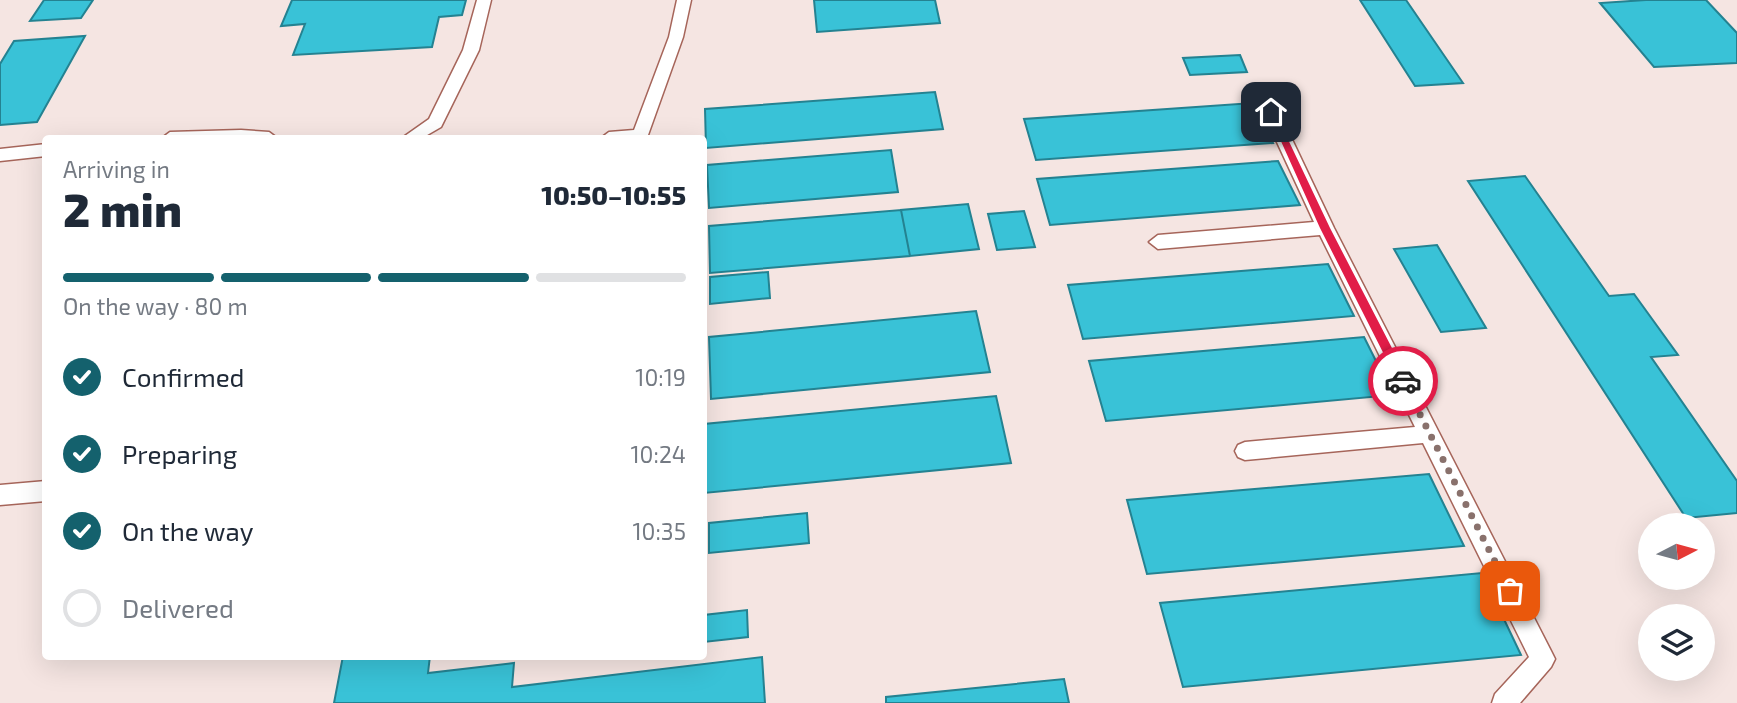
<!DOCTYPE html>
<html lang="en">
<head>
<meta charset="utf-8">
<style>
	body { margin:0; font-family:"Exo 2",sans-serif; background:#f6f6f7; color:#1f2937; height:100vh; display:flex; flex-direction:column; font-size:26px; white-space:nowrap }
	* { box-sizing:border-box; margin:0 }
	p { font-size:23px; color:#747a83 }
	.icon { flex:none; width:38px; height:38px; fill:none; stroke:currentColor; stroke-width:2; stroke-linecap:round; stroke-linejoin:round }
	.map { position:relative; flex:1; overflow:hidden }
	.side { position:absolute; left:42px; top:135px; width:665px; height:525px; display:flex; flex-direction:column; background:#fff; border-radius:7px; box-shadow:0 7px 28px #0002 }
	.side>* { flex:none }
	.needle { width:46px; rotate:84deg }
	.controls { position:absolute; left:1638px; top:513px; display:grid; gap:14px }
	.controls a { display:grid; place-items:center; width:77px; height:77px; border-radius:50%; background:#fff; box-shadow:0 7px 28px #0002; font-size:35px }
	.pin { position:absolute; display:grid; place-items:center; width:60px; height:60px; color:#fff; margin:-30px; border-radius:14px; box-shadow:0 4px 10px #0006 }
	.courier { position:absolute; display:grid; place-items:center; width:70px; height:70px; margin:-35px; border:5px solid #e11d48; border-radius:50%; background:#fff; color:#222; box-shadow:0 2px 9px #0007 }
	.summary em { font-style:normal; font-weight:800 }
	.summary div { display:flex; flex-direction:column-reverse }
	.summary { display:flex; align-items:center; justify-content:space-between; height:119px; padding:0 21px }
	h1 { font-size:46px; font-weight:800; line-height:52px }
	.bar { display:grid; grid-template-columns:repeat(4,1fr); gap:10px 7px; align-content:center; height:84px; padding:0 21px }
	.bar i { height:9px; border-radius:5px; background:#e0e1e3 }
	.bar .current { background:#14616d }
	.bar p { grid-column:span 4 }
	ol { padding:0 21px; list-style:none }
	li { display:flex; align-items:center; gap:21px; height:77px }
	li p { margin-inline-start:auto }
	li .icon { padding:7px; border-radius:50%; background:#14616d; color:#fff; stroke-width:4 }
	li:last-child { color:#747a83 }
	li i { width:38px; height:38px; border:4px solid #e0e1e3; border-radius:50% }
	.map>svg:first-child { display:block }
	.building { fill:#39c2d7; stroke:#248291; stroke-width:2 }
	.lines { fill:none; stroke-linecap:round; stroke-linejoin:round }
	.lane-casing { stroke:#a6655a; stroke-width:3 }
	.lane { fill:#fff; fill-rule:evenodd }
	.route { fill:#e11d48 }
	.done { stroke:#89716c; stroke-width:7; stroke-dasharray:0 12.6 }
</style>
</head>
<body>
<div class="map">
<svg width="1737" height="703" viewBox="0 0 1737 703">
	<rect width="100%" height="100%" fill="#f5e5e2"/>
	<path class="building" d="M44,0H93L81,18L30,21Z
		M292,0H466L462,15L439,17L432,47L293,55L305,24L281,26Z
		M814,0H935L940,23L817,32Z
		M1360,0H1406L1463,83L1415,86Z
		M1646,0H1706L1737,33V63L1654,67L1600,3Z
		M85,36L37,122L0,125V64L14,41Z
		M1240,55L1247,72L1190,75L1183,58Z
		M935,92L943,129L706,148L705,109Z
		M1253,103L1273,143L1036,160L1024,119Z
		M891,150L898,192L709,208L707,165Z
		M1278,161L1300,205L1050,225L1037,179Z
		M1525,176L1609,296L1634,294L1678,355L1651,357L1737,481V513L1686,518L1468,181Z
		M968,204L979,249L910,256L901,210Z
		M901,210L910,256L710,273L709,226Z
		M1024,211L1035,247L997,250L988,214Z
		M1437,245L1486,328L1441,332L1394,249Z
		M1328,264L1354,316L1083,339L1068,285Z
		M768,272L770,298L710,304V277Z
		M976,311L990,372L711,399L709,337Z
		M1364,337L1393,395L1106,421L1089,361Z
		M996,396L1011,463L704,493V424Z
		M1429,474L1464,546L1147,574L1127,500Z
		M807,513L809,543L709,553V523Z
		M1482,573L1521,655L1183,687L1160,603Z
		M747,610L748,637L704,642V615Z
		M343,656H430L428,673L514,663L512,687L762,657L765,703H334Z
		M1064,679L1069,703H886V697Z"/>
	<g class="lines">
		<defs>
			<path id="lane" d="M477,0H491L479,50L441,127L422,138H402L429,119L463,50Z
				M677,0H691L683,37L648,135L646,138H601L609,132L634,130L669,37Z
				M1271,107L1279,112L1334,228L1551,651L1555,659L1551,667L1520,703H1492L1495,694L1529,657L1423,443L1245,460L1238,457L1235,451L1238,445L1245,442L1415,427L1320,235L1158,249L1149,242L1158,235L1314,222L1263,112Z
				M241,130L269,132L277,138H162L170,132Z
				M46,144V156L0,161V149Z
				M46,481V501L0,505V485Z"/>
		</defs>
		<use href="#lane" class="lane-casing"/>
		<use href="#lane" class="lane"/>
	</g>
	<path class="route" d="M1267,110L1275,112L1330,228L1409,381L1407,384H1399L1320,228Z"/>
	<g class="lines">
		<path class="done" d="M1403,381L1510,591"/>
	</g>
</svg>
<div class="controls">
<a><svg class="needle" viewBox="-14 -14 28 28"><path d="M0-13l5 13h-10z" fill="#e53935"/><path d="M0 13l5-13h-10z" fill="#747a83"/></svg></a>
<a><svg class="icon" aria-label="layers" viewBox="0 0 24 24"><path d="M12 4l9 5-9 5-9-5zM3 14l9 5 9-5"/></svg></a>
</div>
<div class="pin" style="left:1510px;top:591px;background:#ea580c"><svg class="icon" aria-label="bag" viewBox="0 0 24 24"><path d="M5 8h14l-1 12H6zM9 8a3 3 0 0 1 6 0"/></svg></div>
<div class="pin" style="left:1271px;top:112px;background:#1f2937"><svg class="icon" aria-label="home" viewBox="0 0 24 24"><path d="M3 11l9-7 9 7M6 9v11h12V9"/></svg></div>
<div class="courier" style="left:1403px;top:381px"><svg class="icon" aria-label="car" viewBox="0 0 24 24"><path d="M5 17H2v-5l4-1 3-4h7l3 4 3 1v5h-3M9 17h6M6 11h13"/><circle cx="7" cy="17" r="2"/><circle cx="17" cy="17" r="2"/></svg></div>
<section class="side">
<div class="summary"><div><h1>2 min</h1><p>Arriving in</p></div><em>10:50–10:55</em></div>
<div class="bar"><i class="current"></i><i class="current"></i><i class="current"></i><i></i><p>On the way · 80 m</p></div>
<ol>
<li><svg class="icon" aria-label="check" viewBox="0 0 24 24"><path d="M5 12l5 5 9-10"/></svg>Confirmed<p>10:19</p></li>
<li><svg class="icon" aria-label="check" viewBox="0 0 24 24"><path d="M5 12l5 5 9-10"/></svg>Preparing<p>10:24</p></li>
<li><svg class="icon" aria-label="check" viewBox="0 0 24 24"><path d="M5 12l5 5 9-10"/></svg>On the way<p>10:35</p></li>
<li><i></i>Delivered</li>
</ol>
</section>
</div>
</body>
</html>
